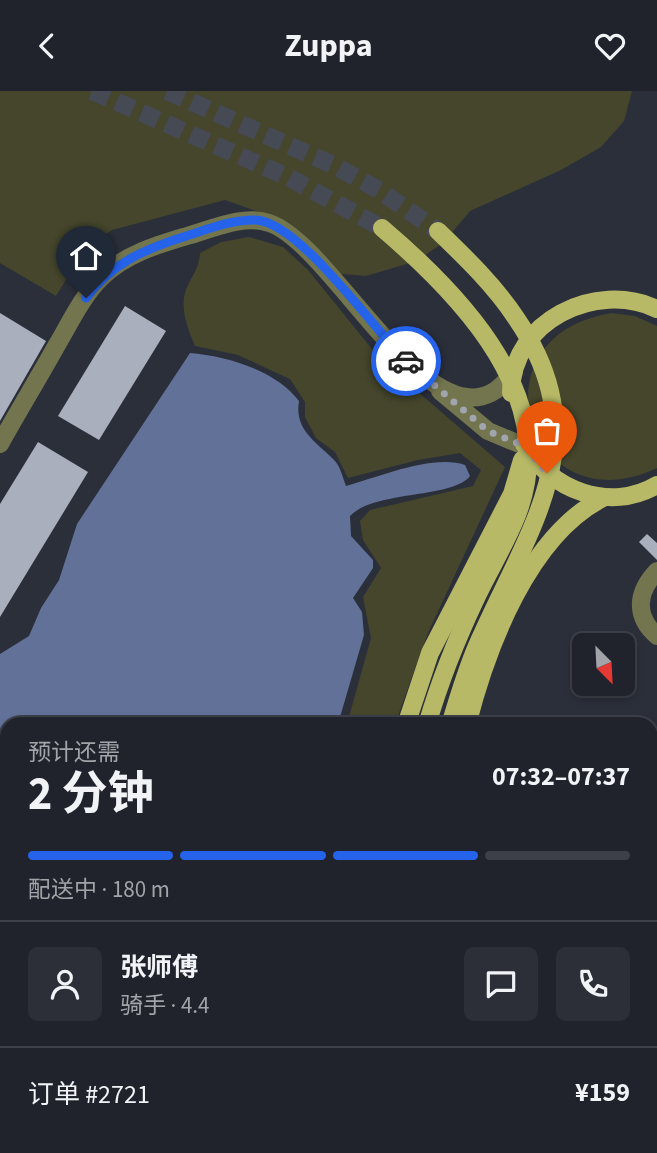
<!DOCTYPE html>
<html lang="zh">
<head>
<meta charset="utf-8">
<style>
	body { margin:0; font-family:"Source Sans 3","Noto Sans SC",sans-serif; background:#2d2f38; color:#f1f3f6; height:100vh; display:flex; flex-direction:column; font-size:26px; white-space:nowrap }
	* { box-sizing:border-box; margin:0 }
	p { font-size:23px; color:#a2a4a9 }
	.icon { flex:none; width:38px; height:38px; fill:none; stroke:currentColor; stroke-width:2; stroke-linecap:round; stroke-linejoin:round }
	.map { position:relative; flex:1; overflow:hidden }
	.panel { position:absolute; left:0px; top:626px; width:658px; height:436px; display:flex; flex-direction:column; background:#20232c; border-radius:21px 21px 0 0; box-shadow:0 4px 10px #0003,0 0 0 2px #3d4048 }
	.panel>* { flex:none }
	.needle { width:46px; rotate:156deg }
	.tools { position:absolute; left:572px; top:542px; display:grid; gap:14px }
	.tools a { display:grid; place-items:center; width:63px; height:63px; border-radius:10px; background:#20232c; box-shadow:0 4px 10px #0003,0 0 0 2px #3d4048; font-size:35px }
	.pin { position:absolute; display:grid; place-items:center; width:60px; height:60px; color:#fff; margin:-72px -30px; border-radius:50% 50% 50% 0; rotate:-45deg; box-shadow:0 0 7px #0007 }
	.pin .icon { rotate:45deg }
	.courier { position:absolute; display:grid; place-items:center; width:70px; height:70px; margin:-35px; border:5px solid #2563eb; border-radius:50%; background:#fff; color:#222; box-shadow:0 2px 9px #0007 }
	.headline em { font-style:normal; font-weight:700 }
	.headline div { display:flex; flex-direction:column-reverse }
	.headline { display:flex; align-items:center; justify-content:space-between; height:119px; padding:0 28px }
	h1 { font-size:46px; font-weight:700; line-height:52px }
	.bar { display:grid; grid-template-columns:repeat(4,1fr); gap:10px 7px; align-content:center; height:84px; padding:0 28px }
	.bar i { height:9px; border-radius:5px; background:#3d4048 }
	.bar .current { background:#2563eb }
	.bar p { grid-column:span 4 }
	.line { display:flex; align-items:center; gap:18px; padding:0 28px; border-top:2px solid #3d4048 }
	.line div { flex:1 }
	.round { display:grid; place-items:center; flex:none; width:74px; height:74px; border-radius:10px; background:#2d2f38 }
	header { display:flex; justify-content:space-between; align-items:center; height:91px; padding:0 28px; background:#20232c; font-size:32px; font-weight:700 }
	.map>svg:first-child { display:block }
	.green { fill:#45462c }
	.water { fill:#617198 }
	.building { fill:#a9afbd }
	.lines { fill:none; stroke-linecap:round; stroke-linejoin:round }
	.major-tunnel { stroke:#464a55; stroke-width:18; stroke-dasharray:18 9; stroke-linecap:butt }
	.minor { stroke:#73754e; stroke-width:18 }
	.major { stroke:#b7b967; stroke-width:18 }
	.major-bridge { stroke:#b7b967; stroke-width:18 }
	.done { stroke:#a1a5ae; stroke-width:7; stroke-dasharray:0 12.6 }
	.route { stroke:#2563eb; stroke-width:9 }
</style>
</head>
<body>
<header><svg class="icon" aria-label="back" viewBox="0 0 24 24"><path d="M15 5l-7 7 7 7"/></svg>Zuppa<svg class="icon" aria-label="heart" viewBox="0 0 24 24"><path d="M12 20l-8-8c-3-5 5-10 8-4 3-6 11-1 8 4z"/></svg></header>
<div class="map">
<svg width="657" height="1062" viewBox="0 0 657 1062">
	<rect width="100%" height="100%" fill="#2b2f3a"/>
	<path class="green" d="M0,0H632L624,30L601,56L561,79L470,120L444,151L417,170L366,185L332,182L318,162L284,130L225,109L112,139L85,158L56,205L0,172Z
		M249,146L283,156L308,179L380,268L505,376L428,542L395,633H347L371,547L363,506L381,477L363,449L360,430L370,419L473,395L481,379L460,362L418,369L348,387L335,361L316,347L305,326V311L290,288L238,264L195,255C187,236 178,213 188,194C194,182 199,176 200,162L221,151Z
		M611,222L635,225L657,235V377C529,438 467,246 611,222Z
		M387,1055H423L426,1062H392Z"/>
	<path class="water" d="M190,262C226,265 276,279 299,310C294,340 317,351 335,370C340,375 343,387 346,395C379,386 433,363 465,374L470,385C452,408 375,399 350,425L351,445L373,469V477L353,507L362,521L364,544L338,633L7,634V697L0,693V563L29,545L41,517L59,489L77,433Z
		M12,1055H380L385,1062H8Z"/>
	<path class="building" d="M125,215L166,240L99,349L58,325Z
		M0,222L46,250L0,330Z
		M38,351L88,381L0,526V413Z
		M647,443L657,452V469L639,451Z"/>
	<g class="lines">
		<path class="major-tunnel" d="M92,0L288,86L382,137
			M167,0L333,74L379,99L438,140"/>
		<path class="minor" d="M440,300L488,340L524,355
			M0,353C19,319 39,286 58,252C71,230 83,204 102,186C125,163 157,154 187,145C212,138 244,123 269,132C329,151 421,338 491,302C500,298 507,289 514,281
			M657,480C637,501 634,525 657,545
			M0,744L7,748
			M0,790L7,794
			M0,855L7,860
			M0,1016L7,1005"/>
		<path class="major" d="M511,302C511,230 596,189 657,218
			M524,353C549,399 610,422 657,394
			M406,634L430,562L512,403L522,369
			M467,634C487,556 529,443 605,406
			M434,1055L437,1062
			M449,1055L451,1062
			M483,1055L486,1062
			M503,1055L505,1062"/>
		<path class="major-bridge" d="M382,137C463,206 562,308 517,424C506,452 490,478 477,505C457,547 440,589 427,634
			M438,140C466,167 495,195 516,227C599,348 530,435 480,548C467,576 459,605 450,634"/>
	</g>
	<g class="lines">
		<path class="done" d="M406,270L488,340L524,355L547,382"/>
		<path class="route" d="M86,207C112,172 143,159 183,146C206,139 232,128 256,129C299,131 374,238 406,270"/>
	</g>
</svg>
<div class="tools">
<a><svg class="needle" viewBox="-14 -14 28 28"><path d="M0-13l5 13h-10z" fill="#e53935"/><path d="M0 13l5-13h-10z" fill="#a2a4a9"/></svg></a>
</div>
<div class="pin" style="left:547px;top:382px;background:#ea580c"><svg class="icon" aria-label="bag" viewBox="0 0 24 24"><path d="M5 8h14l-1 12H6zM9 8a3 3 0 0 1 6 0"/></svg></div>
<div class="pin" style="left:86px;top:207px;background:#1f2937"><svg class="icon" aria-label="home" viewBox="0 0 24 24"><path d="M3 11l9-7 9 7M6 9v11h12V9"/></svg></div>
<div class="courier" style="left:406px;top:270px"><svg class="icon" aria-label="car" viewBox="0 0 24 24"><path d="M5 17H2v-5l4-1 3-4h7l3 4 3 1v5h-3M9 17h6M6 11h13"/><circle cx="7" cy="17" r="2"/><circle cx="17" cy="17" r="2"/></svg></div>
<section class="panel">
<div class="headline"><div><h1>2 分钟</h1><p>预计还需</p></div><em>07:32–07:37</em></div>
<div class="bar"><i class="current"></i><i class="current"></i><i class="current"></i><i></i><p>配送中 · 180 m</p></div>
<div class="line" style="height:126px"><a class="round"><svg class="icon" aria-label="person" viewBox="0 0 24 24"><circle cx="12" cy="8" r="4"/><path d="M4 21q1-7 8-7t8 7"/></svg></a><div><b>张师傅</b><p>骑手 · 4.4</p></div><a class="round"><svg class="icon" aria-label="chat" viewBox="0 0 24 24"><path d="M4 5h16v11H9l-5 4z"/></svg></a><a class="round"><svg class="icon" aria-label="phone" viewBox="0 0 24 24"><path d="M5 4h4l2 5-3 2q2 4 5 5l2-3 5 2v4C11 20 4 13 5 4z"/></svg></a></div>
<div class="line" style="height:91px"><div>订单 #2721</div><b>¥159</b></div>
</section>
</div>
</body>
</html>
